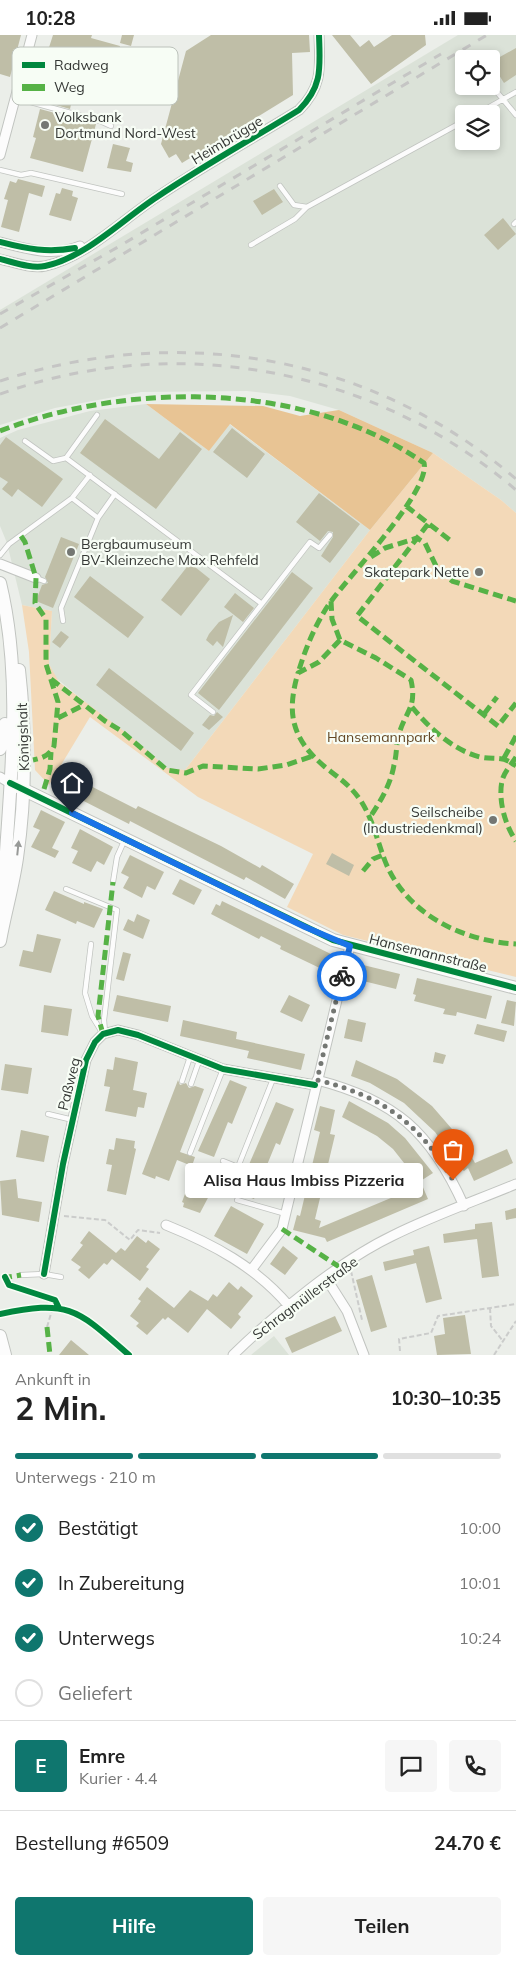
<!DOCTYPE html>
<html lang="de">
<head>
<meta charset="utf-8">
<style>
	body { margin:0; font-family:Mulish,sans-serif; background:#f6f6f6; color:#222; height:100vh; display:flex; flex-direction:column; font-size:19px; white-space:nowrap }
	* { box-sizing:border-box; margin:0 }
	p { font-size:16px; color:#767676 }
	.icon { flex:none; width:28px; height:28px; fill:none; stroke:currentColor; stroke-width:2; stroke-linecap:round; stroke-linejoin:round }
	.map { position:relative; height:1320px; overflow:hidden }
	.details { display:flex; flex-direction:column; background:#fff; flex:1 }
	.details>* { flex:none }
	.buttons { position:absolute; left:455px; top:15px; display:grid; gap:10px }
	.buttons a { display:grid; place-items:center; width:45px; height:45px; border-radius:5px; background:#fff; box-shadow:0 2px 8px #0003; font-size:25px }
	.pin { position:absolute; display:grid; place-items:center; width:42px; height:42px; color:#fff; margin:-51px -21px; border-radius:50% 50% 50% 0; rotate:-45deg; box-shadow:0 0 5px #0007 }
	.pin .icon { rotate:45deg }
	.courier { position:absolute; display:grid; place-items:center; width:50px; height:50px; margin:-25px; border:4px solid #1a73e8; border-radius:50%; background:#fff; color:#222; box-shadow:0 1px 6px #0007 }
	.bubble { position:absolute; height:35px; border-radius:5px; background:#fff; box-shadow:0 2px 8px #0003; font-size:16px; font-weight:700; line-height:35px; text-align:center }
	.headline em { font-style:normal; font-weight:700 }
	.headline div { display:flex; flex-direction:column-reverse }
	.headline { display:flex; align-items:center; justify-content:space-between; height:85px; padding:0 15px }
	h1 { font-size:32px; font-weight:700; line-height:38px }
	.bar { display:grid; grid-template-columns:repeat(4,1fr); gap:8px 5px; align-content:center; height:60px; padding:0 15px }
	.bar i { height:6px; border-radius:4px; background:#e0e0e0 }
	.bar .on { background:#0f766e }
	.bar p { grid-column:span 4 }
	.line { display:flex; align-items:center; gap:12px; padding:0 15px; border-top:1px solid #e0e0e0 }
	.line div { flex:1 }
	.round { display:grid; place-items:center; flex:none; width:52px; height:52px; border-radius:5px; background:#f6f6f6 }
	ol { padding:0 15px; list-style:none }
	li { display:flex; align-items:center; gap:15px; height:55px }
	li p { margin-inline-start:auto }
	li .icon { padding:5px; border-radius:50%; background:#0f766e; color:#fff; stroke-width:4 }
	li:last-child { color:#767676 }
	li i { width:28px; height:28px; border:2px solid #e0e0e0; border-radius:50% }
	.cta { display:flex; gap:10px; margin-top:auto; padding:10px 15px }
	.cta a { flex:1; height:58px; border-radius:5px; background:#0f766e; color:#fff; font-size:20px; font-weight:700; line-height:58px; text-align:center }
	.cta a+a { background:#f6f6f6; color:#222 }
	.status { display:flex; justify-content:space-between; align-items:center; height:35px; padding:0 25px; background:#fff; direction:ltr }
	.status svg { height:14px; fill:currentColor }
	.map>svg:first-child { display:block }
	.built { fill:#dbe2d8; fill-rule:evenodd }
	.green { fill:#f3d9b8 }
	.forest { fill:#e8c494 }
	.building { fill:#bfbea7 }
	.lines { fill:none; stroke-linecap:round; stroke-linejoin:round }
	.lane-casing { stroke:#c1c4c0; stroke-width:6 }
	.street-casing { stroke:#c1c4c0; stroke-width:11 }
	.secondary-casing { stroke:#c1c4c0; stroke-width:14 }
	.path { stroke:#cbcccb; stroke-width:2; stroke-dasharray:5 2.5; stroke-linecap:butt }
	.lane { stroke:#fcfcfc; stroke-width:4.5 }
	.street { stroke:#fcfcfc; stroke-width:9 }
	.secondary { stroke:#fcfcfc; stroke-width:12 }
	.rail { stroke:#c5c5c4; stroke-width:3; stroke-dasharray:9 9; stroke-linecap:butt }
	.quiet { stroke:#56b246; stroke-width:5; stroke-dasharray:10 5; stroke-linecap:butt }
	.cycleway-casing { stroke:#f7fdf5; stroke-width:9 }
	.cycleway { stroke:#00873e; stroke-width:6 }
	.oneway { fill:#989a98 }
	.done { stroke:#747773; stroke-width:5; stroke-dasharray:0 9 }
	.route { stroke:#1a73e8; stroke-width:6 }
	.poi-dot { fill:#747773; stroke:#f7fdf5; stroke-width:2 }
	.labels { text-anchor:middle; stroke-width:4.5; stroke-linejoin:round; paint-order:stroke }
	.poi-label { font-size:14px; fill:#343734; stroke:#f7fdf5; text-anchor:start }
	.street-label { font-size:14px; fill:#343734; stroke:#f7fdf5 }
	.park-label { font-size:14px; fill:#634724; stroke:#f7fdf5 }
	.key { fill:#f7fdf5; stroke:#bcc2bb; stroke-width:1 }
	.key-label { font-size:14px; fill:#343734 }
</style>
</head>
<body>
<div class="status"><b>10:28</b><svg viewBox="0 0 49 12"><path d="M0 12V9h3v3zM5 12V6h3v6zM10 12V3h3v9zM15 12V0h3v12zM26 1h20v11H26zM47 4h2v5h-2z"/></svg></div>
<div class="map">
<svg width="516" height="1320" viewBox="0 0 516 1320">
	<rect width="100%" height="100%" fill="#ebeee9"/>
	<path class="built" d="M458,0H516V478L501,465L433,418L339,375L290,361L247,356L141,357L55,373L0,390V275ZM464,24H491V51H464ZM464,79H491V106H464Z
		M146,369L209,416L229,389L370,495L185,735L167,734L56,643L49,629L52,576L22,570L7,508L0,491V403L18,395L90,376Z
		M274,1301L289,1320H251Z"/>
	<path class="green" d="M433,418L501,465L516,478V942L343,900L287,872L313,819L198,762L90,682L49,750L35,735L29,617L22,570L52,576L49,629L59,647L129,700L167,733L185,735L370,495Z"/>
	<path class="forest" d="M146,369L263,371L300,381L339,375L433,418L370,495L230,389L209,416Z"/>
	<path class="building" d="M0,0H21L10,42L0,39Z
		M53,0H92L91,3L120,11L117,25L86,16L84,26L65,21L59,41L66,43L61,62L72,65L70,74L42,66L44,61L35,56Z
		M122,0H134L131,11L120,8Z
		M211,0H309L310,17L292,18L293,60L182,128L176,119L169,123L161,109L186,16Z
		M332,0H350L360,12L369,5L374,12L392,0H425L426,10L371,49Z
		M516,13V40L504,48L497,37L491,40V27Z
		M40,74L96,89L83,137L30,123L36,103L33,102Z
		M113,109L130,113L126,126L133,128L131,137L107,133Z
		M18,144L45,151L42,162L29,158L19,197L1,192L8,165L4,164L10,146L16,148Z
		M62,153L73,156L72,161L78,163L71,186L49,180L56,158L60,159Z
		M274,154L283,167L262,180L253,166Z
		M503,183L516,199L498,215L484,200Z
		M105,384L159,424L180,397L202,414L156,474L80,418Z
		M232,393L265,419L247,443L213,417Z
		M6,402L63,444L42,472L18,454L12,462L2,454L8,447L0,442V410Z
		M319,458L360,489L330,528L321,521L333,502V497L328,496L320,506L296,487Z
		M61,502L79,509L53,573L36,566L42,550L48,548L45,542Z
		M190,528L210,544L181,581L161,565Z
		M292,537L313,553L219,675L198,658Z
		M90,541L144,582L128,603L74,562Z
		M235,558L254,573L243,587L224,572Z
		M233,580L223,612L217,606L213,611L206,605L209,599L219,587Z
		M61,596L69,602L60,613L52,607Z
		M109,633L194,698L181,716L96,650Z
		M217,677L223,682L209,695L202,690L210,680L214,681Z
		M63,737L136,774L138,771L221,811L260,833L262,830L294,849L285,864L246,842L244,845L130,786L129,789L56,752Z
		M41,775L65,787L52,813L59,816L55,823L31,812L40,795L33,792Z
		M80,794L113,812L104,830L97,826L91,837L72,828L78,816L71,813Z
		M332,818L354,830L349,841L326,829Z
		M130,820L164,837L155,855L147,851L142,863L123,853L129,842L121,838Z
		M180,844L202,855L194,870L172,859Z
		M54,856L84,869V867L103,874L94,893L77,886L76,889L45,875Z
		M222,866L333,920L326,936L280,914L281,911L261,901L259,904L211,879L216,869L220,871Z
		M137,879L150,885L143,904L123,895L128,884L134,887Z
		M37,899L61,904L51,938L19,931L23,915L33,917Z
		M123,917L131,919L124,946L116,944Z
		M359,929L400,939L396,954L355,944Z
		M417,943L492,961L486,984L457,977L456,981L443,979L445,974L414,966L416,960L413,959Z
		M117,960L171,971L168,987L113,976Z
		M289,960L310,970L302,987L280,977Z
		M507,965L516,967L514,991L501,988Z
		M44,970L72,974L68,1001L41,997Z
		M348,984L366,988L362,1007L344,1003Z
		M183,985L237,997L236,1004L305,1019L301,1035L247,1023L249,1016L180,1001Z
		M477,989L507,996L504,1007L474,999Z
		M435,1017L446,1020L443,1029L433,1027Z
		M115,1022L138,1027L133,1055L147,1058L144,1073L138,1072L136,1082L105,1076L110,1052L104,1051L107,1034L113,1035Z
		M356,1025L397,1044L432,1071L465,1109L475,1128L507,1114L513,1128L474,1146L468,1133L464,1136L460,1133L435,1097L404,1068L370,1048L351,1041Z
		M5,1029L32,1033L28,1059L1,1055Z
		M178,1045L180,1050L186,1048L189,1053L195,1051L204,1054L180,1117L195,1122L192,1131L177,1125L169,1146L156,1141L155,1144L142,1139Z
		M230,1045L247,1052L232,1089L228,1087L214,1122L198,1116Z
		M349,1066L388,1088L405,1103L433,1138L419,1147L393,1114L377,1101L342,1082Z
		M276,1067L294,1074L280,1110L276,1108L260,1147L276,1153L273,1161L258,1155L254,1164L206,1146L213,1129L244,1141Z
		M320,1071L335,1075L330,1099L335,1100L315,1184L321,1186L319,1193L422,1150L428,1164L327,1207L325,1203L293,1195L297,1180L300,1181L320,1097L314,1095Z
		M21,1095L49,1101L44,1127L16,1122Z
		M116,1103L135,1106L134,1113L136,1114L126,1160L107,1156L112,1130L106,1129L109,1114L114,1115Z
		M16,1144L18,1163L42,1167L39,1187L2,1180L0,1146Z
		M189,1148L210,1159L200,1178L183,1172L184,1168L182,1167Z
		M231,1171L264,1189L247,1219L214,1201Z
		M516,1173V1183L506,1185L505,1176Z
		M492,1187L499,1241L482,1243L477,1204L444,1208L443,1199L475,1194V1189Z
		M89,1196L116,1218L121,1213L125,1216L137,1201L146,1208L148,1205L160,1214L146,1232L149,1234L140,1246L112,1224L107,1230L104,1228L89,1244L78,1235L81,1232L71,1225L83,1210L80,1208Z
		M283,1211L298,1223L285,1240L270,1229Z
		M429,1211L442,1264L426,1268L416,1228L385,1236L383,1227L414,1220L413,1215Z
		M372,1240L387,1292L371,1297L356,1245Z
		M229,1247L238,1255L241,1251L253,1261L238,1279L241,1282L231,1294L207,1274L188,1298L168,1282L165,1285L163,1283L147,1300L136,1291L139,1288L130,1281L141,1266L138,1264L147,1252L174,1273L190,1255L208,1266L213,1259L217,1262Z
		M465,1280L471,1319L437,1320L434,1301L445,1299L443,1283Z
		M335,1281L342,1296L292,1318L285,1303Z
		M71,1305L89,1320H59Z"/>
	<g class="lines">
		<defs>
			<path id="lane" d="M491,50L516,80
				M16,63L100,86L111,91
				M477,79L516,57
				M0,135L21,140L31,138L122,159
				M280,151L294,170L307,172L464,86
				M514,189L516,187
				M251,210L295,184L307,172
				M25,406L53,426L66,423L262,569
				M66,423L97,380
				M72,463L98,483
				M0,520L9,509L72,463L90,440
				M36,543L44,546
				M63,586L61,573L98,483L115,459
				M213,677L191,660L310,507L319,513L330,500
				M113,847L117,822L125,804
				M66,854L117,875L104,985L105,998
				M91,909L85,958L92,981L103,999
				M182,1046L190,1022
				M191,1049L199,1026
				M48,1079L73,1085
				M190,1118L223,1034
				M223,1126L238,1132L273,1044
				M237,1165L286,1179
				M21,1240L44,1239L61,1242"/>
			<path id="street" d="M0,120L32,0
				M0,207C26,214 53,222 80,211
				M0,224C13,227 31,234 45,231C85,223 123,184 157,162C203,131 252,104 299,75C323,51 320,32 319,0
				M0,529L36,543
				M0,742L10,748
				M317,1045C395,1065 431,1097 464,1171
				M166,1190C213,1209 256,1232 289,1271
				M252,1234L282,1194L350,911
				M44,1239L63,1129L86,1025L95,1007L103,999L118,995L138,1000L223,1034L315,1050
				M326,1243L347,1276L364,1320
				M233,1320C275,1279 340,1226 392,1201C432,1181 475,1166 516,1149"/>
			<path id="secondary" d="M0,548C27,660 5,778 2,892
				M0,714L4,704L5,689
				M10,748L333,905L516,953
				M0,906C5,878 13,851 17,823C26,761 26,698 19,635
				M0,1301L5,1320"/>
		</defs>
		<use href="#lane" class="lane-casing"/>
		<use href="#street" class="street-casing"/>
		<use href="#secondary" class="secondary-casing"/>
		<path class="path" d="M64,1181L105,1185L130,1205L138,1195L160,1198
			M351,1236L362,1285
			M490,1273L491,1291L503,1306
			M47,1292L53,1272
			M400,1316L399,1304L431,1298L438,1281L516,1269
			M494,1320L516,1286"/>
		<use href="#lane" class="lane"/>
		<use href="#street" class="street"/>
		<use href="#secondary" class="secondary"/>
		<path class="rail" d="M0,279L118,212L441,19
			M0,293L487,0
			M0,346C181,287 371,320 516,444
			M0,359C177,296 374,333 516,455"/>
		<path class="quiet" d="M0,396C129,346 307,346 424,428C431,455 350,540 332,565C316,587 306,612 298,638
			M406,471L451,506
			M428,489L357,581L498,691L516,668
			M21,501L25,507L36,543L35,568L46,584V629L58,667L54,711C50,720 43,723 33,725
			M371,522L385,513L417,503L425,508L436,531L452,546L516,566
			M331,566L332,584L340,605L376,623L411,645C417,673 406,675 399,699C396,709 397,719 394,730C391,748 381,766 370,782
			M340,605L319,627L298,638C286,679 292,704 325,732C339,743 351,751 361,766C373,785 377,805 385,826C406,879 462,906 516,909
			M51,644L105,686L120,695L167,735L186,738L203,731L258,734L286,730L313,721
			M412,672C429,693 453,715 480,722C496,725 502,720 516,731
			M484,679L497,662
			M58,683L84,670
			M516,722C511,730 504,737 502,746C498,765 505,790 516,806
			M504,723L516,701
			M44,754L50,734L51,717
			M363,836L373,824L383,820
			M103,999L98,981L113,847
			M282,1194L341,1233
			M2,1243L21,1240
			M47,1292L50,1320"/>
		<defs>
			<path id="cycleway" d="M0,207C27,214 48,218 75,213
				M0,224C13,227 31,234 45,231C85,223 123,184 157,162C203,131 252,104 299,75C323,51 320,32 319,0
				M10,748L333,905L516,953
				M44,1239L63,1129L86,1025L95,1007L103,999L118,995L138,1000L223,1034L315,1050
				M5,1242L9,1250L55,1265L59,1273
				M0,1279C70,1264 78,1275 129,1320"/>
		</defs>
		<use href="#cycleway" class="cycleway-casing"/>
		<use href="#cycleway" class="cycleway"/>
	</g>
	<defs><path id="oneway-solid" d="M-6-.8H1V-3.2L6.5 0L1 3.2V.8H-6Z" transform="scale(1.25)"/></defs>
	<use class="oneway" href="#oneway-solid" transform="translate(18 813) rotate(-84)"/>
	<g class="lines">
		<path class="done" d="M342,941L317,1045C382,1061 418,1087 453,1145"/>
		<path class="route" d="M72,778L305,892L350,911L342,941"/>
	</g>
	<g class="poi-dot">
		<circle cx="45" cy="90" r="5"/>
		<circle cx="71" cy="517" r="5"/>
		<circle cx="479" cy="537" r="5"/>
		<circle cx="493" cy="785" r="5"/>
	</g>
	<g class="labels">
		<g class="poi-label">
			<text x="55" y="87">Volksbank<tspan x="55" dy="16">Dortmund Nord-West</tspan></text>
			<text x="81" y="514">Bergbaumuseum<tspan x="81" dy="16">BV-Kleinzeche Max Rehfeld</tspan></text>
			<text x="469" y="542" text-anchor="end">Skatepark Nette</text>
			<text x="483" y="782" text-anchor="end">Seilscheibe<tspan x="483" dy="16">(Industriedenkmal)</tspan></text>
		</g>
		<g class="street-label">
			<text transform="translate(227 105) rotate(-31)" y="5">Heimbrügge</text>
			<text transform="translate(23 702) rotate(-92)" y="5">Königshalt</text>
			<text transform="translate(428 918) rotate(14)" y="5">Hansemannstraße</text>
			<text transform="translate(69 1049) rotate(-76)" y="5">Paßweg</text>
			<text transform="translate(305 1263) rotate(-37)" y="5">Schragmüllerstraße</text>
		</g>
		<g class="park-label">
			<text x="381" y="707">Hansemannpark</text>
		</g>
	</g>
	<rect x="12" y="12" width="166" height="58" rx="8" class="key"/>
	<rect x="22" y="27" width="23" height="6" fill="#00873e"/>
	<rect x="22" y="49" width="23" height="7" fill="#56b246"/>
	<g class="key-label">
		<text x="54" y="35">Radweg</text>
		<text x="54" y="57">Weg</text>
	</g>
</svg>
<div class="buttons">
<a><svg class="icon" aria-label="locate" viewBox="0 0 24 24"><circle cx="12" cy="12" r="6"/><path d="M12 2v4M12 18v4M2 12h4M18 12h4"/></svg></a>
<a><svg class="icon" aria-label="layers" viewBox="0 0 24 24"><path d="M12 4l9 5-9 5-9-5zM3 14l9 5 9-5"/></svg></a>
</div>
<div class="pin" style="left:453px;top:1145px;background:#ea580c"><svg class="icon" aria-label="bag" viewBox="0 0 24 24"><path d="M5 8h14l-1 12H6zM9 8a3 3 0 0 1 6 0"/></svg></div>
<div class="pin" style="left:72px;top:778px;background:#1f2937"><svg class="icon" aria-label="home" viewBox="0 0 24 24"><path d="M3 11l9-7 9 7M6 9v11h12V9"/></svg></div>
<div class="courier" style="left:342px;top:941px"><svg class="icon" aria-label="bike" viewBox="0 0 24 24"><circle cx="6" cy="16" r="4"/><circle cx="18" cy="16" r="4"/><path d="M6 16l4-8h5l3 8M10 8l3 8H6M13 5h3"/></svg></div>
<div class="bubble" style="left:185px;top:1128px;width:238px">Alisa Haus Imbiss Pizzeria</div>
</div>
<section class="details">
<div class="headline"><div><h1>2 Min.</h1><p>Ankunft in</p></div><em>10:30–10:35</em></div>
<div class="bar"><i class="on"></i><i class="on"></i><i class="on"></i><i></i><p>Unterwegs · 210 m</p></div>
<ol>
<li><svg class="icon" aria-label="check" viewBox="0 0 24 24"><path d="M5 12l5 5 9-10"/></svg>Bestätigt<p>10:00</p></li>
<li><svg class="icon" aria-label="check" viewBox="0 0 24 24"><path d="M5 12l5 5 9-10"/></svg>In Zubereitung<p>10:01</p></li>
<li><svg class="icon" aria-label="check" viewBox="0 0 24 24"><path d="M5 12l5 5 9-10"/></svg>Unterwegs<p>10:24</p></li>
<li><i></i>Geliefert</li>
</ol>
<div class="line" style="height:90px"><b class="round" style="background:#0f766e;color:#fff">E</b><div><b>Emre</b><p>Kurier · 4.4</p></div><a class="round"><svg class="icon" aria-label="chat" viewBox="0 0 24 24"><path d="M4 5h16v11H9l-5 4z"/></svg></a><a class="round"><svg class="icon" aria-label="phone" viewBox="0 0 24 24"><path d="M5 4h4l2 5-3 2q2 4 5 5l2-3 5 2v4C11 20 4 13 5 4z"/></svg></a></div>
<div class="line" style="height:65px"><div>Bestellung #6509</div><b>24.70 €</b></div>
<div class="cta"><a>Hilfe</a><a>Teilen</a></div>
</section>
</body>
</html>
